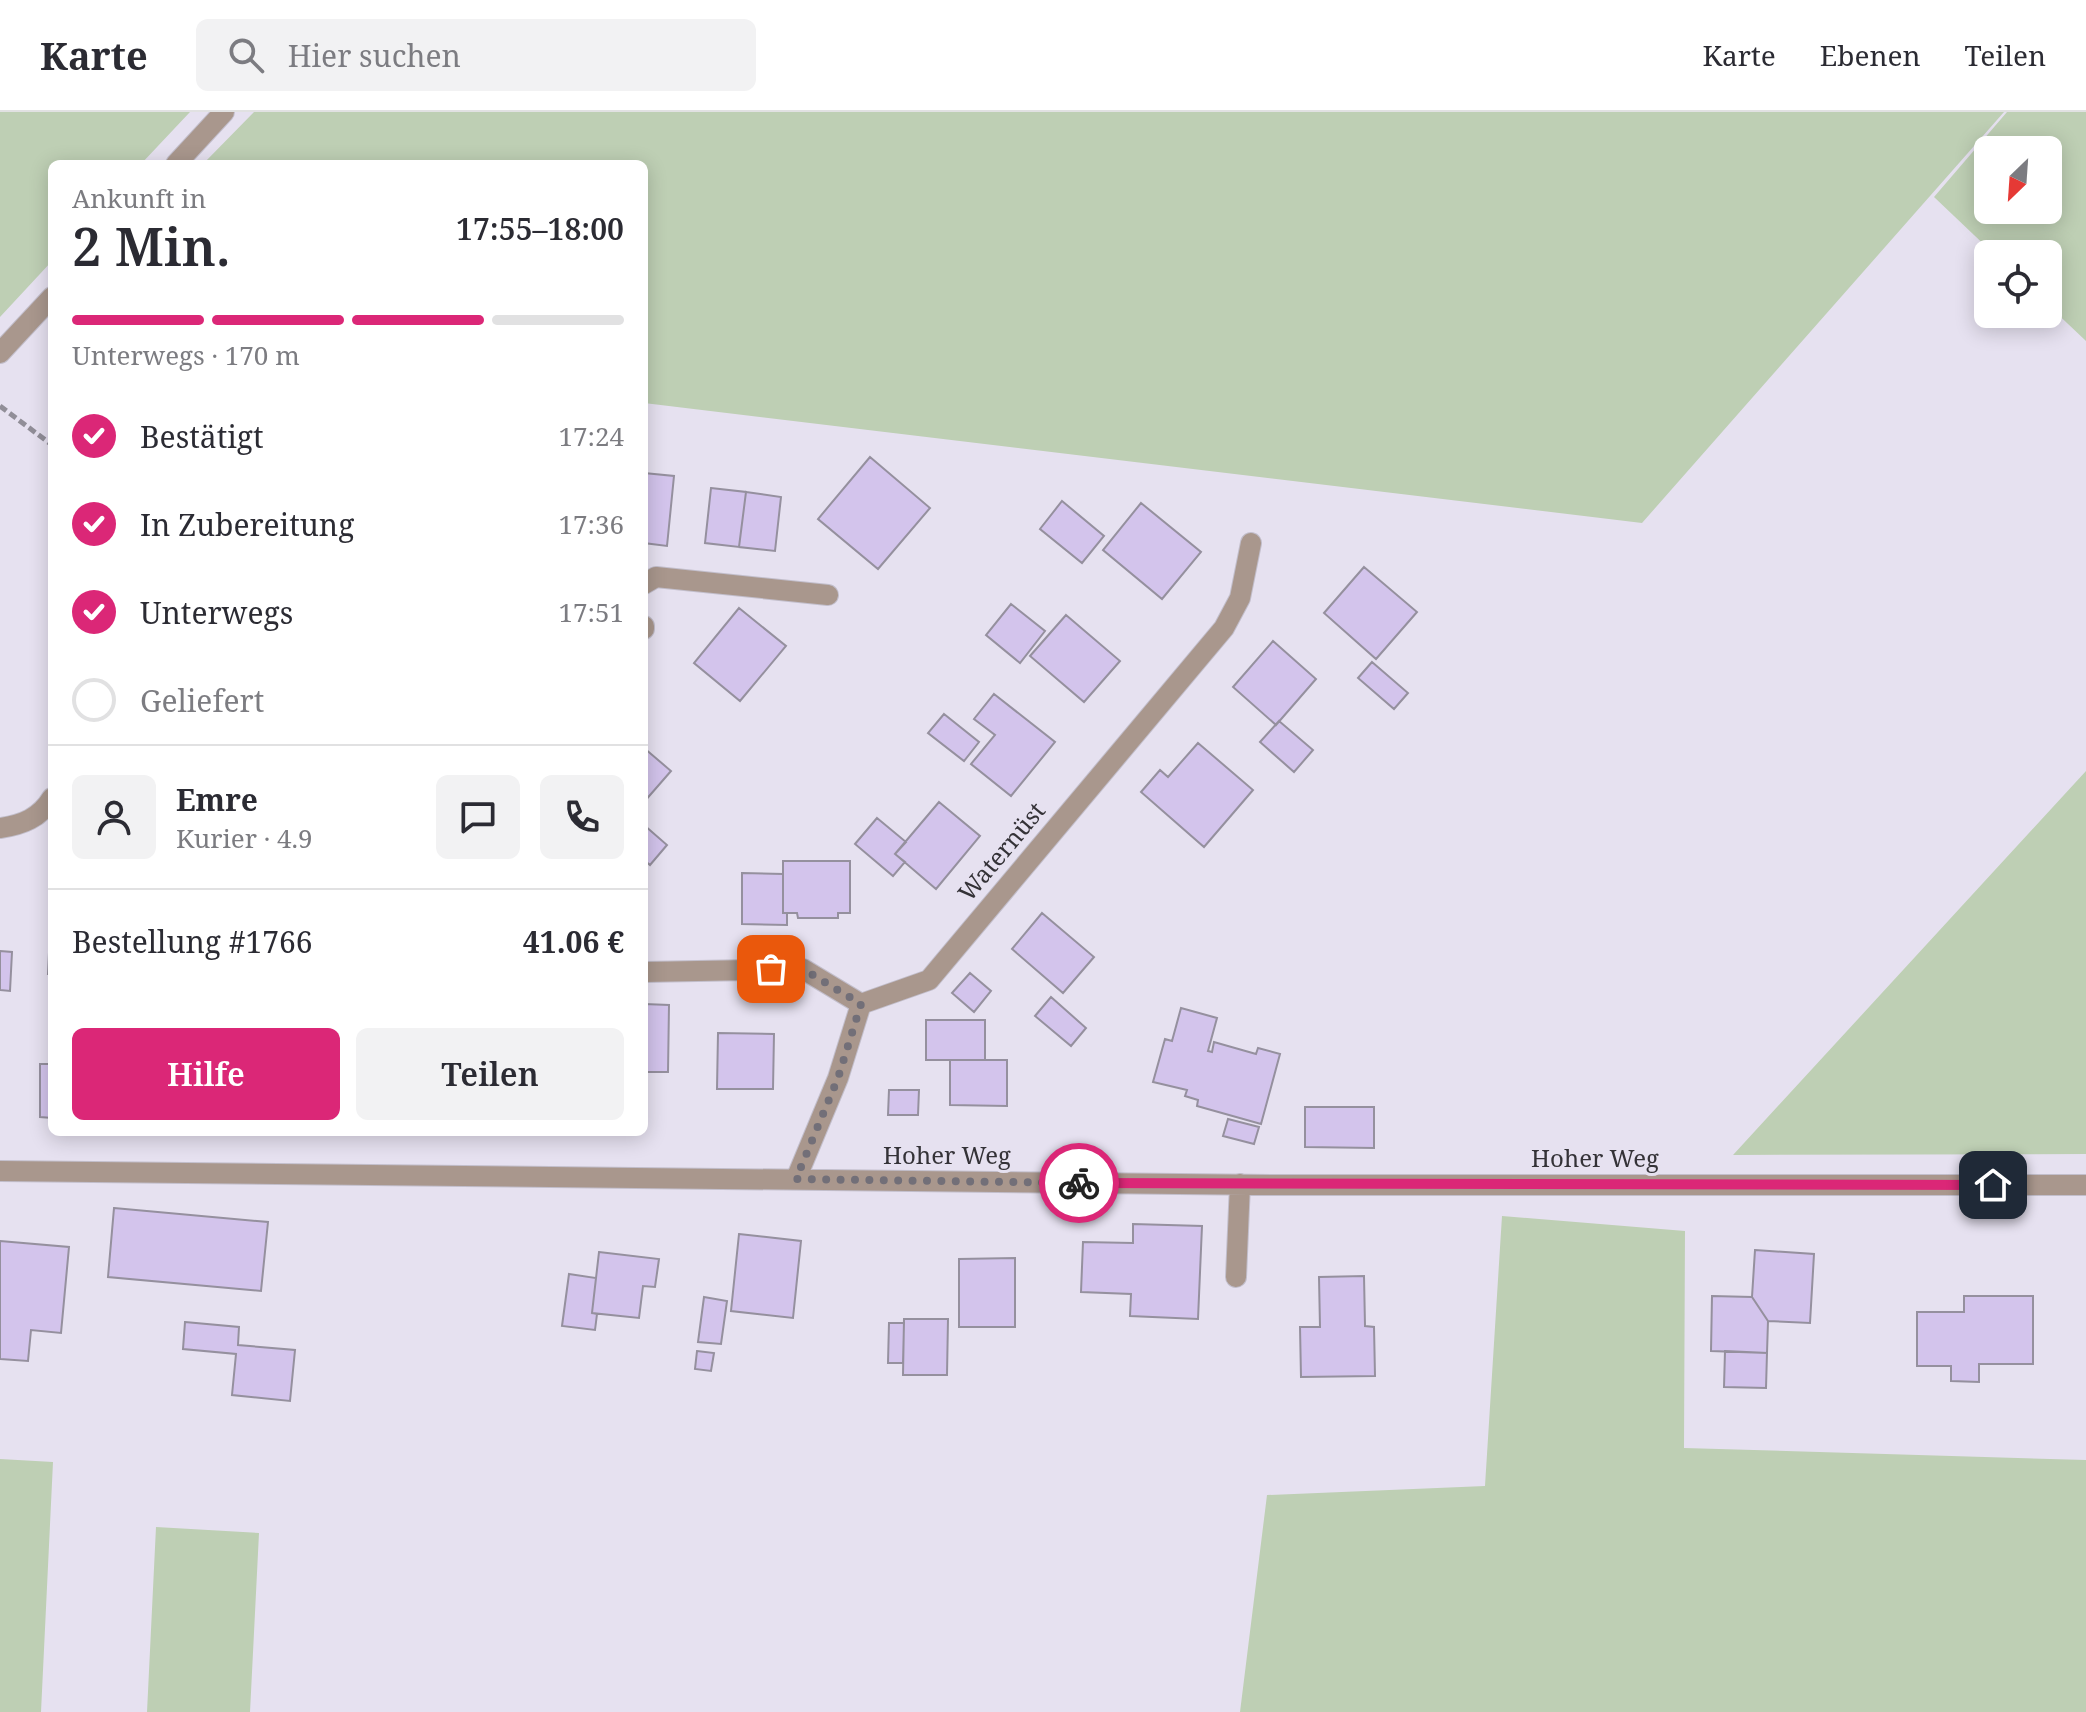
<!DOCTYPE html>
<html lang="de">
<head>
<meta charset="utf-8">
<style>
	body { margin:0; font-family:"Noto Serif",serif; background:#f2f2f3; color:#2b2b33; height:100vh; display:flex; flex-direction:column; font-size:30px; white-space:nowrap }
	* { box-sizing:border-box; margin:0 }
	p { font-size:26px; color:#7c7c81 }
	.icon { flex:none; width:44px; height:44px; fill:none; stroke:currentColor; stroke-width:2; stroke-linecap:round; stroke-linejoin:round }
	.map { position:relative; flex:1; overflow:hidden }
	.sheet { position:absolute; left:48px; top:48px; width:600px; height:976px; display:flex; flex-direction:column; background:#fff; border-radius:12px; box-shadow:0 4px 20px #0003 }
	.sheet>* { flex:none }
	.needle { width:52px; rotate:205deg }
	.fabs { position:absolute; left:1974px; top:24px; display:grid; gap:16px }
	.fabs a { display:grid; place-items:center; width:88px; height:88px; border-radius:12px; background:#fff; box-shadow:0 4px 20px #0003; font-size:40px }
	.pin { position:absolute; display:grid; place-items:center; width:68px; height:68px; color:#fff; margin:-34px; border-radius:16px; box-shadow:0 4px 12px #0006 }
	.courier { position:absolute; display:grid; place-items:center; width:80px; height:80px; margin:-40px; border:6px solid #db2777; border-radius:50%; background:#fff; color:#222; box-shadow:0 2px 10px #0007 }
	.head em { font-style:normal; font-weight:600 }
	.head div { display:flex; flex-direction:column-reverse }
	.head { display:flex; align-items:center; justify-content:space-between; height:136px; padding:0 24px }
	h1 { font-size:52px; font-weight:600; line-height:60px }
	.bar { display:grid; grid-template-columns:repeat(4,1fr); gap:12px 8px; align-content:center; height:96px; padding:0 24px }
	.bar i { height:10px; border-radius:6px; background:#e1e1e2 }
	.bar .active { background:#db2777 }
	.bar p { grid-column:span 4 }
	.line { display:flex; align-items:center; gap:20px; padding:0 24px; border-top:2px solid #e1e1e2 }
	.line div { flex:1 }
	.round { display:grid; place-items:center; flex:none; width:84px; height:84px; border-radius:12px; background:#f2f2f3 }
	ol { padding:0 24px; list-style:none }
	li { display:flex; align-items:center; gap:24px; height:88px }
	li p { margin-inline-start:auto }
	li .icon { padding:8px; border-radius:50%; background:#db2777; color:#fff; stroke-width:4 }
	li:last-child { color:#7c7c81 }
	li i { width:44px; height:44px; border:4px solid #e1e1e2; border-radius:50% }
	.primary-button { display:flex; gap:16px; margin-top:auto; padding:16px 24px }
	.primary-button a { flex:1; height:92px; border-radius:12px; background:#db2777; color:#fff; font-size:32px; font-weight:600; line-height:92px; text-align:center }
	.primary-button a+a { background:#f2f2f3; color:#2b2b33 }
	header { display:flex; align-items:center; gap:48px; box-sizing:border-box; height:112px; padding:0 40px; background:#fff; border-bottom:2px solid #e1e1e2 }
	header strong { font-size:38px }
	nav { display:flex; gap:44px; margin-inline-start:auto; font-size:28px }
	.search { width:560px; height:72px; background:#f2f2f3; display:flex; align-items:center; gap:20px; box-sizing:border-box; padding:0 28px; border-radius:12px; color:#7c7c81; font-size:30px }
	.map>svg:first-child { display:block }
	.green { fill:#becfb4; fill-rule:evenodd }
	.building { fill:#d3c4ec; stroke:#95909e; stroke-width:2 }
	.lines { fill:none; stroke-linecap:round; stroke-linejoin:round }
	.minor-casing { stroke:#c2becb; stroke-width:22 }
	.path { stroke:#918e98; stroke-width:5; stroke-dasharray:8 4; stroke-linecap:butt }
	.minor { stroke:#a9978d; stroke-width:20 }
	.done { stroke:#726f78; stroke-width:8; stroke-dasharray:0 14.4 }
	.route { stroke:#db2777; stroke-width:10 }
	.labels { text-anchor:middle; stroke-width:6; stroke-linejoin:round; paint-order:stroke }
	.street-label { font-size:24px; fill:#343237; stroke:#e6e1f0 }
</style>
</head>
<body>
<header>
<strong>Karte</strong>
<div class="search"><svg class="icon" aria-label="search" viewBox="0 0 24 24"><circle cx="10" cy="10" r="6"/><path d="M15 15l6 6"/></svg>Hier suchen</div>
<nav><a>Karte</a><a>Ebenen</a><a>Teilen</a></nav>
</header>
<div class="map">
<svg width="2086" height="1600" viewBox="0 0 2086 1600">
	<rect width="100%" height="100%" fill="#e6e1f0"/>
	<path class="green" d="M0,0H190L141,52H52V149L0,205Z
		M254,0H2004L1642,411L644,291V52H203Z
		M2007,0H2086V229L2048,193V142H1994L1934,85ZM1988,38H2048V98H1988Z
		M2086,659V1042L1733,1043Z
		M1502,1104L1685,1119L1684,1336L2086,1348V1600H1240L1267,1383L1485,1374Z
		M0,1347L53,1350L41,1600H0Z
		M156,1415L259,1421L250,1600H147Z"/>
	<path class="building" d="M870,345L930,396L878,457L818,407Z
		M644,361L674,364L667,434L644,431Z
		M711,376L746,380L739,435L705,431Z
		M746,380L781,385L775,439L739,435Z
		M1062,389L1104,424L1082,451L1040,417Z
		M1141,391L1201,440L1162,487L1103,438Z
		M1364,455L1417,500L1376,547L1324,501Z
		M1011,492L1045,519L1020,551L986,523Z
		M739,496L786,534L740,589L694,551Z
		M1066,503L1120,549L1084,590L1030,544Z
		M1273,529L1316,567L1276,613L1233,575Z
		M1372,550L1408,581L1394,597L1358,566Z
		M994,582L1055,630L1011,684L971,652L995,623L974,607Z
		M944,602L979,630L964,649L928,621Z
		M1279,609L1313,638L1294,660L1260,630Z
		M1198,631L1253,678L1204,735L1141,680L1160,658L1168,665Z
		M644,636L671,659L644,690Z
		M939,690L980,724L936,777L895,742Z
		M877,706L906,730L895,742L905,750L893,764L855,732Z
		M644,713L667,733L650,753L644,748Z
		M783,749H850V801H838V806H798L797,801H783Z
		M742,761L783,762V801H787V813L742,812Z
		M51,798H52V862H48Z
		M1042,801L1094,845L1063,881L1012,837Z
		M0,839L12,840L10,879L0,878Z
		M970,861L991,879L974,900L952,881Z
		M1051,885L1086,916L1071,934L1035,904Z
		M644,892L669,893L668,960H644Z
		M1181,896L1217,906L1208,939L1212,940L1214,930L1256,942L1258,936L1280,942L1261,1012L1197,994L1198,988L1185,984L1187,978L1153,970L1165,927L1172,929Z
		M926,908H985V948H926Z
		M718,921L774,922L773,977H717Z
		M950,948H1007V994L950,993Z
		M40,952H52V1006L40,1005Z
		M889,978H919L918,1003H888Z
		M1305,995H1374V1036L1305,1035Z
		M1228,1007L1259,1015L1254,1032L1223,1024Z
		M114,1096L268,1110L261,1179L108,1165Z
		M1133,1112L1202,1114L1198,1207L1130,1204L1131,1182L1081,1180L1083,1130L1133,1131Z
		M739,1122L801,1129L793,1206L731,1199Z
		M0,1129L69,1135L61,1221L31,1218L28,1249L0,1247Z
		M1755,1138L1814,1142L1810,1211L1768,1209L1752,1185Z
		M599,1140L659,1147L655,1175L643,1174L639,1206L592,1201Z
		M1015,1146V1215H959V1147Z
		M569,1162L596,1166L592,1201L597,1202L595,1218L562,1214Z
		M1364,1164L1365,1214L1374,1215L1375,1264L1301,1265L1300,1215H1320L1319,1165Z
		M1712,1184L1752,1185L1768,1209L1767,1241L1711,1239Z
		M1964,1184H2033V1252H1979V1270L1951,1269V1254H1917V1200H1964Z
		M704,1185L727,1189L721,1232L698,1230Z
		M904,1207H948L947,1263H903Z
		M185,1210L239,1215L238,1233L295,1238L290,1289L232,1283L236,1242L183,1237Z
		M889,1211H904L903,1251H888Z
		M697,1239L714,1241L711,1259L695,1257Z
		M1725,1239L1767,1241L1766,1276L1724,1275Z"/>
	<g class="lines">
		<defs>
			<path id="minor" d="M176,52L224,0
				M0,241L52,185
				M644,472L656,465L828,483
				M644,514V517
				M0,716C22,713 40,706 52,686
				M644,860L803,857L861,892
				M861,892L929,868L1224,516L1240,486L1251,431
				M0,1059L1277,1073H2086
				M796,1067L838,966L861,892
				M1236,1165L1240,1072"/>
		</defs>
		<use href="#minor" class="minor-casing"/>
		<path class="path" d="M0,294L52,333"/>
		<use href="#minor" class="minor"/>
	</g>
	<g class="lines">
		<path class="done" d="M771,857H803L861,892L838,966L796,1067L1079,1071"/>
		<path class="route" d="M1079,1071L1993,1073"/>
	</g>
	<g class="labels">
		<g class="street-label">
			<text transform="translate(1002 740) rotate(-50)" y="8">Waternüst</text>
			<text x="947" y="1052">Hoher Weg</text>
			<text x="1595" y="1055">Hoher Weg</text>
		</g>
	</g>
</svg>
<div class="fabs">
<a><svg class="needle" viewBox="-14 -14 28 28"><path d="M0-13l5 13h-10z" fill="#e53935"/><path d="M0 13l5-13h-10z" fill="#7c7c81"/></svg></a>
<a><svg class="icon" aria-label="locate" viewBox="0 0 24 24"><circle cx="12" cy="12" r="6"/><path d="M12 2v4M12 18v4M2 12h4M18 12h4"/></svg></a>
</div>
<div class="pin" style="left:771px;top:857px;background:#ea580c"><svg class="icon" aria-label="bag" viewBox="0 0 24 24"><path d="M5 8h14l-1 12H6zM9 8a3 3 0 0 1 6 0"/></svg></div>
<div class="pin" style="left:1993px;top:1073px;background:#1f2937"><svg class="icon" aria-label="home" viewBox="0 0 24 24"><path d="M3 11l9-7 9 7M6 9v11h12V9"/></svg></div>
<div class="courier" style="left:1079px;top:1071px"><svg class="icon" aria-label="bike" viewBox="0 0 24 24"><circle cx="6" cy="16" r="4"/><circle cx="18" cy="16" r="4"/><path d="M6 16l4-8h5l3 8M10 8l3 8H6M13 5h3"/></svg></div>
<section class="sheet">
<div class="head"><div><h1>2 Min.</h1><p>Ankunft in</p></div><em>17:55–18:00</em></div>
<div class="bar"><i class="active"></i><i class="active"></i><i class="active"></i><i></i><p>Unterwegs · 170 m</p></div>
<ol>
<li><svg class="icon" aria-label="check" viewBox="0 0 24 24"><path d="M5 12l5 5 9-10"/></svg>Bestätigt<p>17:24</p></li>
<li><svg class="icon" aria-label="check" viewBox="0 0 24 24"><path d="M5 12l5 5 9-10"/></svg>In Zubereitung<p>17:36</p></li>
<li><svg class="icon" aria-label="check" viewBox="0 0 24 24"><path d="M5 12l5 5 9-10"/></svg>Unterwegs<p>17:51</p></li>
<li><i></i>Geliefert</li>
</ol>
<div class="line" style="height:144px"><a class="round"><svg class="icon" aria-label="person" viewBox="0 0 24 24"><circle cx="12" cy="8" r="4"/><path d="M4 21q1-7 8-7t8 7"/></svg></a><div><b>Emre</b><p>Kurier · 4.9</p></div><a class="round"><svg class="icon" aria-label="chat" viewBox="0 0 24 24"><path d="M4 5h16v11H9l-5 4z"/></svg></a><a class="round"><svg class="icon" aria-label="phone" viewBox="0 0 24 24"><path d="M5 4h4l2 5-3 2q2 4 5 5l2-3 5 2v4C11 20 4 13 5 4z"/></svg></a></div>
<div class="line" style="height:104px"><div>Bestellung #1766</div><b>41.06 €</b></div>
<div class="primary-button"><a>Hilfe</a><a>Teilen</a></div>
</section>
</div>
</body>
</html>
